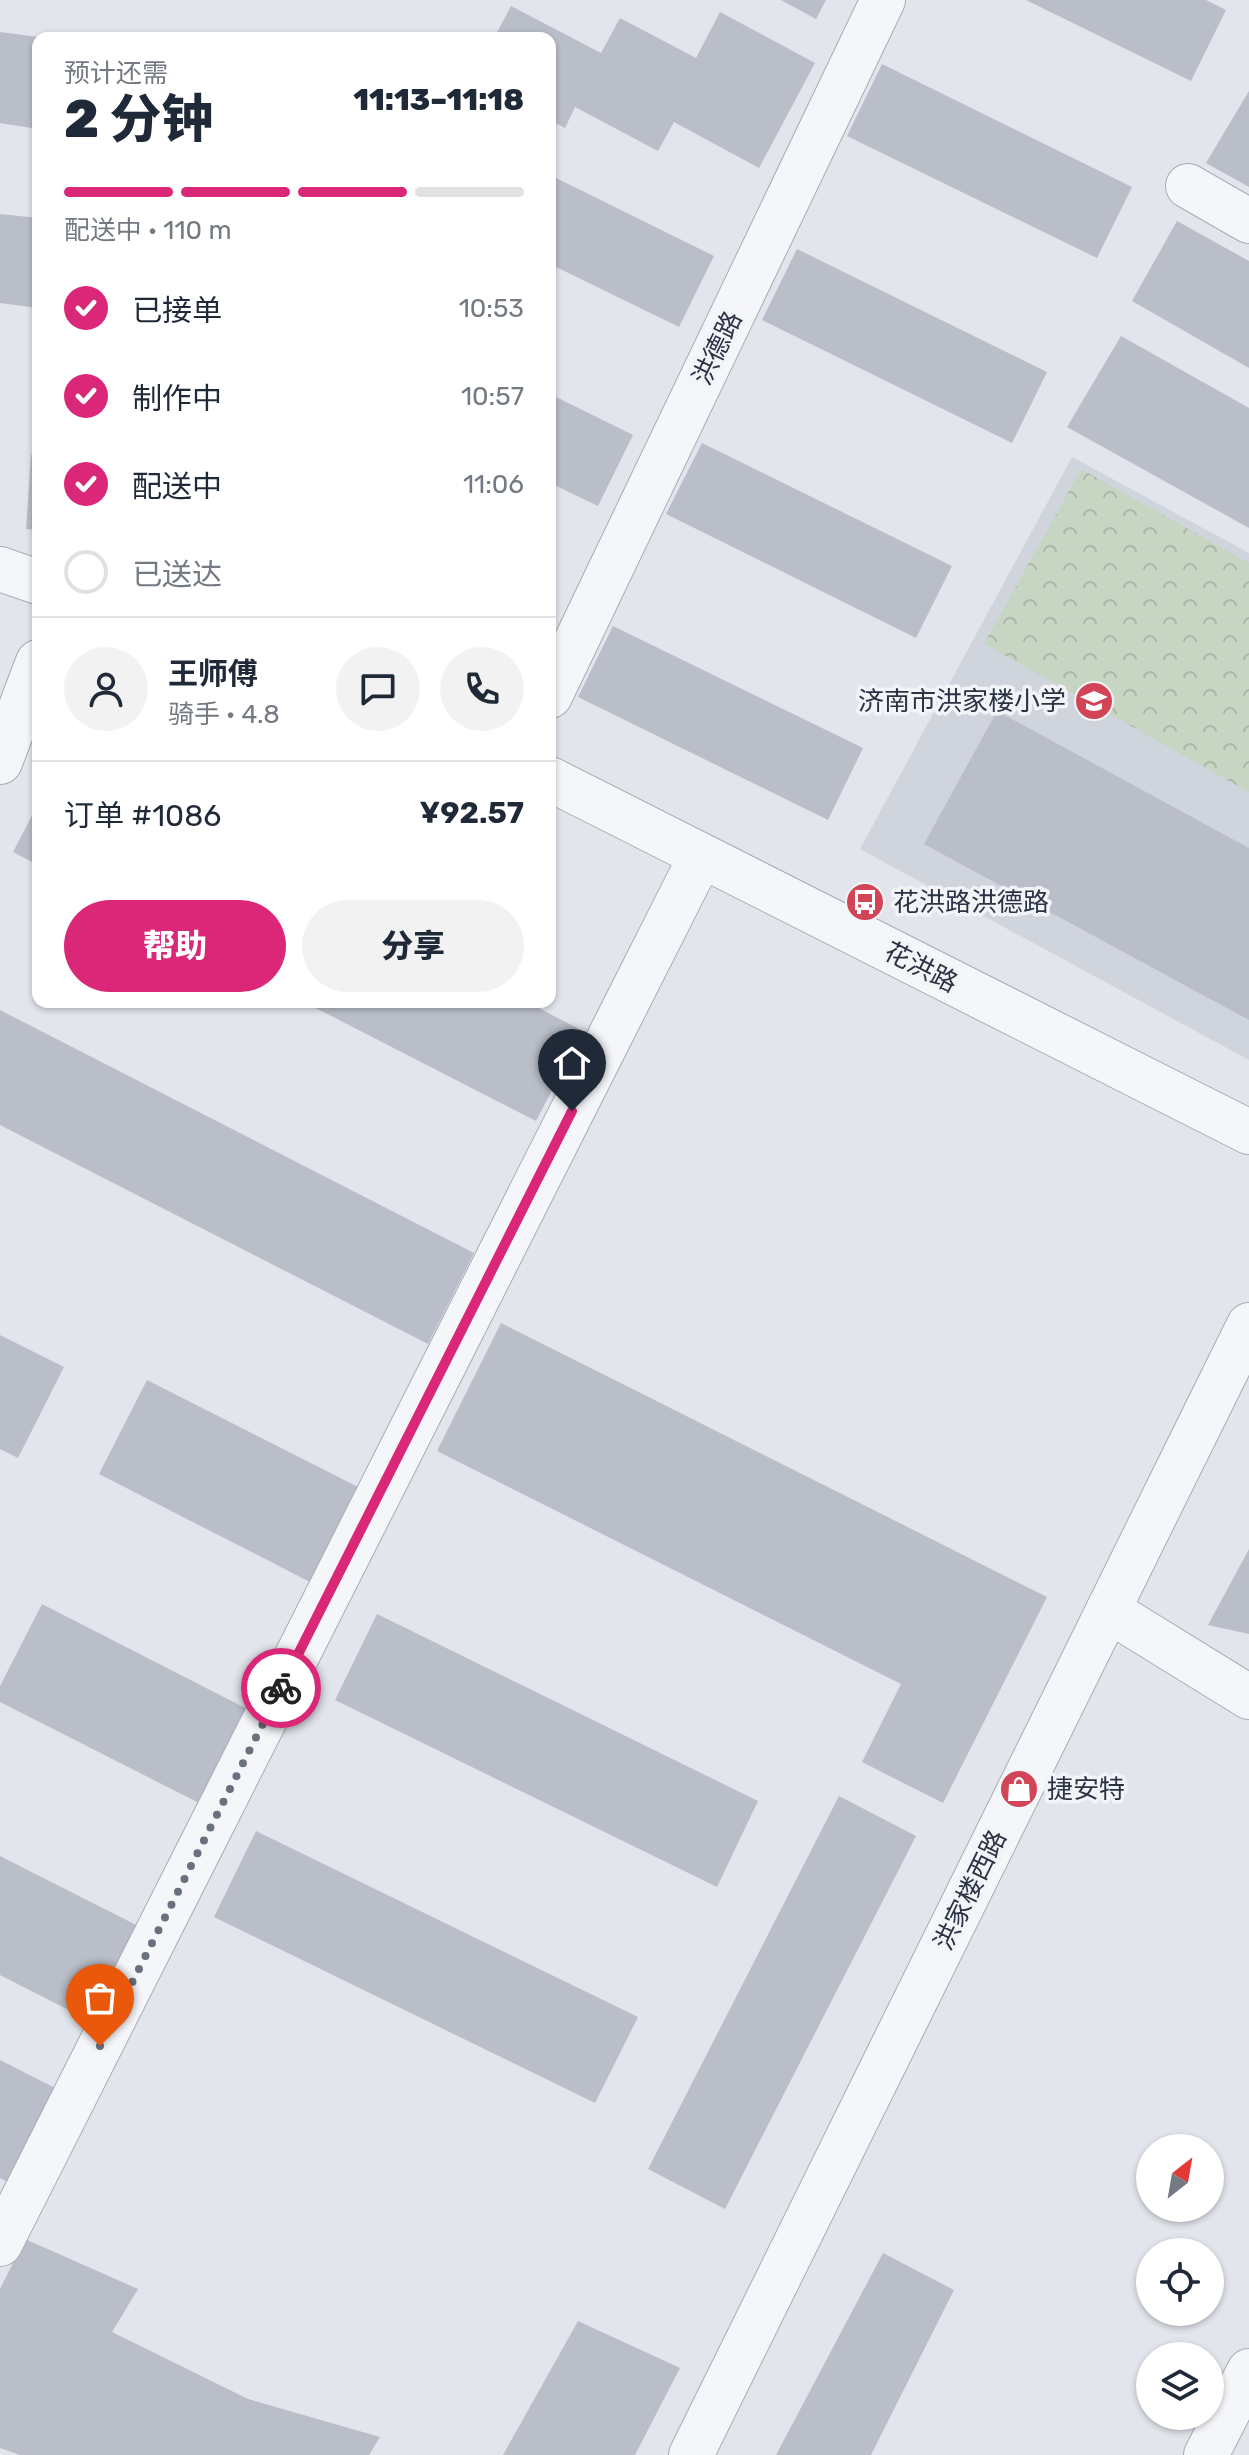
<!DOCTYPE html>
<html lang="zh">
<head>
<meta charset="utf-8">
<style>
	body { margin:0; font-family:Rubik,"Noto Sans SC",sans-serif; background:#f2f2f3; color:#1f2937; height:100vh; display:flex; flex-direction:column; font-size:30px; white-space:nowrap }
	* { box-sizing:border-box; margin:0 }
	p { font-size:26px; color:#747a83 }
	.icon { flex:none; width:44px; height:44px; fill:none; stroke:currentColor; stroke-width:2; stroke-linecap:round; stroke-linejoin:round }
	.map { position:relative; flex:1; overflow:hidden }
	.details { position:absolute; left:32px; top:32px; width:524px; height:976px; display:flex; flex-direction:column; background:#fff; border-radius:16px; box-shadow:0 2px 6px #0004 }
	.details>* { flex:none }
	.needle { width:52px; rotate:31deg }
	.fabs { position:absolute; left:1136px; top:2134px; display:grid; gap:16px }
	.fabs a { display:grid; place-items:center; width:88px; height:88px; border-radius:50%; background:#fff; box-shadow:0 2px 6px #0004; font-size:40px }
	.pin { position:absolute; display:grid; place-items:center; width:68px; height:68px; color:#fff; margin:-82px -34px; border-radius:50% 50% 50% 0; rotate:-45deg; box-shadow:0 0 8px #0007 }
	.pin .icon { rotate:45deg }
	.courier { position:absolute; display:grid; place-items:center; width:80px; height:80px; margin:-40px; border:6px solid #db2777; border-radius:50%; background:#fff; color:#222; box-shadow:0 2px 10px #0007 }
	.overview em { font-style:normal; font-weight:800 }
	.overview div { display:flex; flex-direction:column-reverse }
	.overview { display:flex; align-items:center; justify-content:space-between; height:136px; padding:0 32px }
	h1 { font-size:52px; font-weight:800; line-height:60px }
	.bar { display:grid; grid-template-columns:repeat(4,1fr); gap:12px 8px; align-content:center; height:96px; padding:0 32px }
	.bar i { height:10px; border-radius:6px; background:#e0e1e3 }
	.bar .on { background:#db2777 }
	.bar p { grid-column:span 4 }
	.line { display:flex; align-items:center; gap:20px; padding:0 32px; border-top:2px solid #e0e1e3 }
	.line div { flex:1 }
	.round { display:grid; place-items:center; flex:none; width:84px; height:84px; border-radius:42px; background:#f2f2f3 }
	ol { padding:0 32px; list-style:none }
	li { display:flex; align-items:center; gap:24px; height:88px }
	li p { margin-inline-start:auto }
	li .icon { padding:8px; border-radius:50%; background:#db2777; color:#fff; stroke-width:4 }
	li:last-child { color:#747a83 }
	li i { width:44px; height:44px; border:4px solid #e0e1e3; border-radius:50% }
	.cta { display:flex; gap:16px; margin-top:auto; padding:16px 32px }
	.cta a { flex:1; height:92px; border-radius:48px; background:#db2777; color:#fff; font-size:32px; font-weight:800; line-height:92px; text-align:center }
	.cta a+a { background:#f2f2f3; color:#1f2937 }
	.map>svg:first-child { display:block }
	.built { fill:#d0d4dd }
	.park { fill:url(#park-crowns) }
	.building { fill:#b9bec8 }
	.lines { fill:none; stroke-linecap:round; stroke-linejoin:round }
	.minor-casing { stroke:#a7acb5; stroke-width:46 }
	.minor { stroke:#f5f6f9; stroke-width:44 }
	.done { stroke:#6a717e; stroke-width:8; stroke-dasharray:0 14.4 }
	.route { stroke:#db2777; stroke-width:10 }
	.labels { text-anchor:middle; stroke-width:7; stroke-linejoin:round; paint-order:stroke }
	.street-label { font-size:26px; fill:#2a3243; stroke:#f2f4f8 }
	.poi-label { font-size:26px; fill:#2a3243; stroke:#f2f4f8; text-anchor:start }
</style>
</head>
<body>
<div class="map">
<svg width="1249" height="2455" viewBox="0 0 1249 2455">
	<defs>
		<pattern id="park-crowns" width="20" height="18" patternUnits="userSpaceOnUse" patternTransform="scale(2)"><rect width="20" height="18" fill="#c7d5c3"/><path d="M2 6a3 3 0 1 1 6 0M12 15a3 3 0 1 1 6 0" fill="none" stroke="#abb7a9"/></pattern>
	</defs>
	<rect width="100%" height="100%" fill="#e2e5eb"/>
	<path class="built" d="M1072,457L1249,553V1060L860,849Z"/>
	<path class="park" d="M1081,469L1249,563V792L984,644Z"/>
	<path class="building" d="M781,0H826L816,19Z
		M1026,0H1206L1226,10L1191,81Z
		M511,6L601,53L620,18L696,58L720,12L815,63L759,168L674,122L658,151L575,107L565,128L550,120V38H494Z
		M0,32L38,37V129L0,123Z
		M882,64L1132,187L1097,258L847,136Z
		M1249,91V187L1206,163Z
		M550,175L714,256L679,327L550,264Z
		M0,214L38,218V308L0,303Z
		M1177,221L1249,261V368L1132,301Z
		M797,249L1047,372L1012,443L762,320Z
		M1121,336L1249,408V528L1067,427Z
		M550,394L633,435L598,506L550,483Z
		M702,443L952,566L916,638L666,514Z
		M31,455L38,456V530L26,529Z
		M613,626L863,748L828,820L578,697Z
		M997,711L1249,848V1020L924,844Z
		M38,804V865L13,852Z
		M304,1002H527L583,1031L536,1121Z
		M0,1010L474,1253L428,1344L0,1125Z
		M501,1323L1047,1597L943,1803L862,1762L901,1684L437,1451Z
		M0,1335L64,1367L18,1458L0,1449Z
		M147,1380L358,1487L310,1582L99,1474Z
		M1249,1549V1634L1208,1625Z
		M42,1604L253,1712L205,1806L0,1702V1686Z
		M377,1614L758,1801L717,1887L335,1700Z
		M839,1796L916,1836L725,2209L648,2169Z
		M256,1831L638,2017L595,2103L214,1917Z
		M0,1856L150,1932L102,2027L0,1975Z
		M0,2060L61,2091L13,2185L0,2178Z
		M25,2239L138,2289L112,2332L248,2399L380,2437L369,2455H20L0,2448V2289Z
		M883,2253L954,2290L871,2455H776Z
		M578,2321L680,2368L635,2455H503Z"/>
	<g class="lines">
		<defs>
			<path id="minor" d="M1188,186L1249,221
				M0,569L38,582
				M550,696L883,0
				M0,762L38,662
				M550,779L1249,1132
				M1108,1610L1249,1697
				M0,2244L701,856
				M691,2455L1249,1325
				M1206,2455L1249,2371"/>
		</defs>
		<use href="#minor" class="minor-casing"/>
		<use href="#minor" class="minor"/>
	</g>
	<g class="lines">
		<path class="done" d="M100,2046L281,1688"/>
		<path class="route" d="M281,1688L572,1111"/>
	</g>
	<defs>
		<symbol id="school-disc" viewBox="-11 -11 22 22"><circle r="9.5" fill="#d14557" stroke="#f2f4f8"/><path d="M0-5L7-2L0 1L-7-2ZM-4 1L0 2.5L4 1V4Q0 6-4 4Z" fill="#fff"/></symbol>
		<symbol id="bus-disc" viewBox="-11 -11 22 22"><circle r="9.5" fill="#d14557" stroke="#f2f4f8"/><path d="M-5-6H5V4H4V6H2V4H-2V6H-4V4H-5ZM-3.5-4V0h7V-4ZM-3.5 1.2v1.5H-2V1.2ZM2 1.2v1.5H3.5V1.2Z" fill="#fff"/></symbol>
		<symbol id="shop-disc" viewBox="-11 -11 22 22"><circle r="9.5" fill="#d14557" stroke="#f2f4f8"/><path d="M-5-2.5h2.3a2.7 3.5 0 0 1 5.4 0H5L5.5 6h-11ZM-1.5-2.5h3a1.5 2.3 0 0 0-3 0Z" fill="#fff"/></symbol>
	</defs>
	<g fill-rule="evenodd">
		<use href="#school-disc" x="1072" y="679" width="44" height="44"/>
		<use href="#bus-disc" x="843" y="880" width="44" height="44"/>
		<use href="#shop-disc" x="997" y="1767" width="44" height="44"/>
	</g>
	<g class="labels">
		<g class="street-label">
			<text transform="translate(717 348) rotate(-64)" y="9">洪德路</text>
			<text transform="translate(921 967) rotate(27)" y="9">花洪路</text>
			<text transform="translate(970 1890) rotate(-64)" y="9">洪家楼西路</text>
		</g>
		<g class="poi-label">
			<text x="1066" y="710" text-anchor="end">济南市洪家楼小学</text>
			<text x="893" y="911">花洪路洪德路</text>
			<text x="1047" y="1798">捷安特</text>
		</g>
	</g>
</svg>
<div class="fabs">
<a><svg class="needle" viewBox="-14 -14 28 28"><path d="M0-13l5 13h-10z" fill="#e53935"/><path d="M0 13l5-13h-10z" fill="#747a83"/></svg></a>
<a><svg class="icon" aria-label="locate" viewBox="0 0 24 24"><circle cx="12" cy="12" r="6"/><path d="M12 2v4M12 18v4M2 12h4M18 12h4"/></svg></a>
<a><svg class="icon" aria-label="layers" viewBox="0 0 24 24"><path d="M12 4l9 5-9 5-9-5zM3 14l9 5 9-5"/></svg></a>
</div>
<div class="pin" style="left:100px;top:2046px;background:#ea580c"><svg class="icon" aria-label="bag" viewBox="0 0 24 24"><path d="M5 8h14l-1 12H6zM9 8a3 3 0 0 1 6 0"/></svg></div>
<div class="pin" style="left:572px;top:1111px;background:#1f2937"><svg class="icon" aria-label="home" viewBox="0 0 24 24"><path d="M3 11l9-7 9 7M6 9v11h12V9"/></svg></div>
<div class="courier" style="left:281px;top:1688px"><svg class="icon" aria-label="bike" viewBox="0 0 24 24"><circle cx="6" cy="16" r="4"/><circle cx="18" cy="16" r="4"/><path d="M6 16l4-8h5l3 8M10 8l3 8H6M13 5h3"/></svg></div>
<section class="details">
<div class="overview"><div><h1>2 分钟</h1><p>预计还需</p></div><em>11:13–11:18</em></div>
<div class="bar"><i class="on"></i><i class="on"></i><i class="on"></i><i></i><p>配送中 · 110 m</p></div>
<ol>
<li><svg class="icon" aria-label="check" viewBox="0 0 24 24"><path d="M5 12l5 5 9-10"/></svg>已接单<p>10:53</p></li>
<li><svg class="icon" aria-label="check" viewBox="0 0 24 24"><path d="M5 12l5 5 9-10"/></svg>制作中<p>10:57</p></li>
<li><svg class="icon" aria-label="check" viewBox="0 0 24 24"><path d="M5 12l5 5 9-10"/></svg>配送中<p>11:06</p></li>
<li><i></i>已送达</li>
</ol>
<div class="line" style="height:144px"><a class="round"><svg class="icon" aria-label="person" viewBox="0 0 24 24"><circle cx="12" cy="8" r="4"/><path d="M4 21q1-7 8-7t8 7"/></svg></a><div><b>王师傅</b><p>骑手 · 4.8</p></div><a class="round"><svg class="icon" aria-label="chat" viewBox="0 0 24 24"><path d="M4 5h16v11H9l-5 4z"/></svg></a><a class="round"><svg class="icon" aria-label="phone" viewBox="0 0 24 24"><path d="M5 4h4l2 5-3 2q2 4 5 5l2-3 5 2v4C11 20 4 13 5 4z"/></svg></a></div>
<div class="line" style="height:104px"><div>订单 #1086</div><b>¥92.57</b></div>
<div class="cta"><a>帮助</a><a>分享</a></div>
</section>
</div>
</body>
</html>
